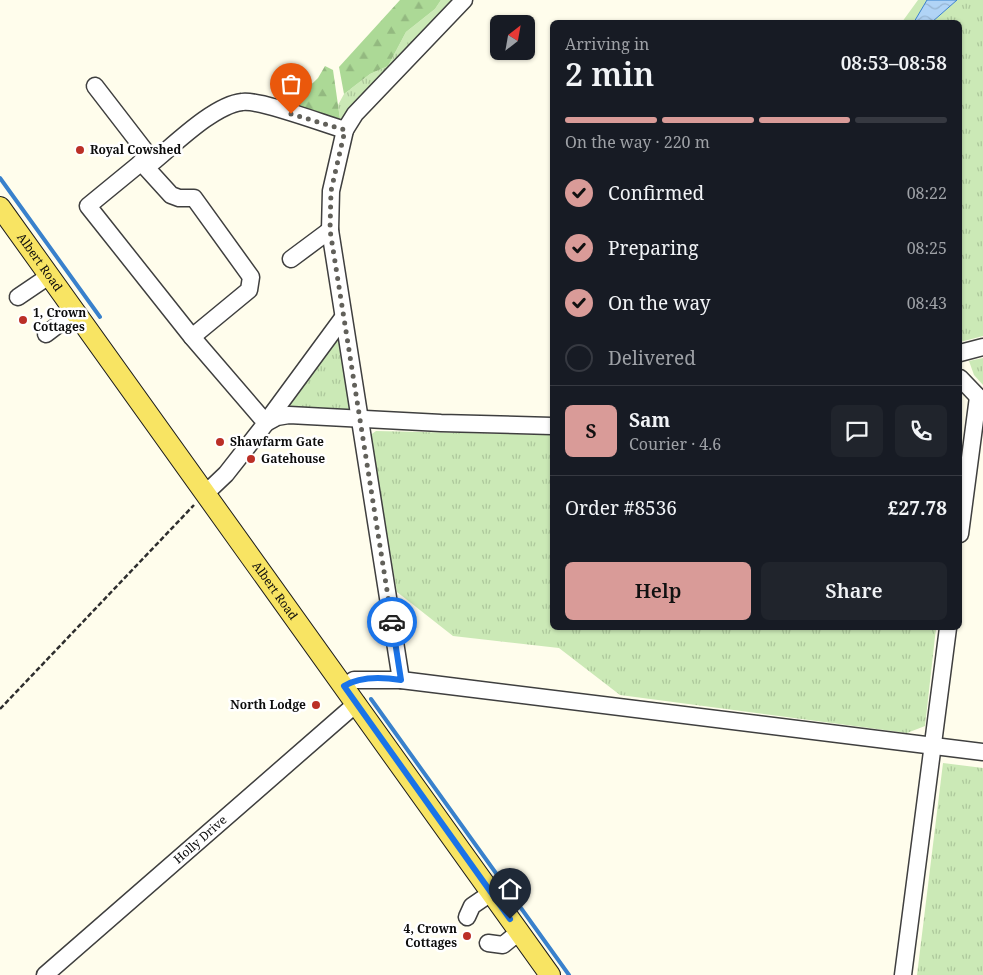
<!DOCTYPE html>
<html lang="en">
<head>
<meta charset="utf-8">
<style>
	body { margin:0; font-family:"Noto Serif",serif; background:#20242c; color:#f1f3f6; height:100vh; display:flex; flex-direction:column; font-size:19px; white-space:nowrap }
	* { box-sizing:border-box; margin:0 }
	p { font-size:16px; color:#9ea1a6 }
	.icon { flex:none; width:28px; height:28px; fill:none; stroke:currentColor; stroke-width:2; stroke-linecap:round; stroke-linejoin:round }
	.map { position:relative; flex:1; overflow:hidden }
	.sheet { position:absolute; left:550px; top:20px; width:412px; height:610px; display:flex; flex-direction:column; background:#171b24; border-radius:8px; box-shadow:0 1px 4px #0004 }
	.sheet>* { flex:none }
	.needle { width:32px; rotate:31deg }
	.buttons { position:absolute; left:490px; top:15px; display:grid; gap:10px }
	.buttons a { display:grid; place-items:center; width:45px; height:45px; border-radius:8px; background:#171b24; box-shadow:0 1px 4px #0004; font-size:25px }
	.pin { position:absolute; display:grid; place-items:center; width:42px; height:42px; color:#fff; margin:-51px -21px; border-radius:50% 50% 50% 0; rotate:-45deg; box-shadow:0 0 5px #0007 }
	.pin .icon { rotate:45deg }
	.courier { position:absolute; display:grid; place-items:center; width:50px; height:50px; margin:-25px; border:4px solid #1a73e8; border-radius:50%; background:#fff; color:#222; box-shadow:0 1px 6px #0007 }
	.overview em { font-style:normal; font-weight:600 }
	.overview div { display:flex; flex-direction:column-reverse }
	.overview { display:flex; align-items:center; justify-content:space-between; height:85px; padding:0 15px }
	h1 { font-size:32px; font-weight:600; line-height:38px }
	.bar { display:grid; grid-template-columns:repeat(4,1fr); gap:8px 5px; align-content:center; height:60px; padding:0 15px }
	.bar i { height:6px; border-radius:4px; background:#363941 }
	.bar .on { background:#d99b98 }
	.bar p { grid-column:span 4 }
	.line { display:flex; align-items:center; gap:12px; padding:0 15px; border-top:1px solid #363941 }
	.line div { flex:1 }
	.round { display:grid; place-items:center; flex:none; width:52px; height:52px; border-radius:8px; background:#20242c }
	ol { padding:0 15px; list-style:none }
	li { display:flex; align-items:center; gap:15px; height:55px }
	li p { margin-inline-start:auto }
	li .icon { padding:5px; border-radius:50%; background:#d99b98; color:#111; stroke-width:4 }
	li:last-child { color:#9ea1a6 }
	li i { width:28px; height:28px; border:2px solid #363941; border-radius:50% }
	.primary-button { display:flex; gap:10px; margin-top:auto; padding:10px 15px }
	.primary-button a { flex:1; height:58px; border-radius:8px; background:#d99b98; color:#111; font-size:20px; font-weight:600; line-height:58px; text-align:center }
	.primary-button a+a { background:#20242c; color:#f1f3f6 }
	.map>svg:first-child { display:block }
	.grass { fill:url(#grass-tufts) }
	.forest { fill:url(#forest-firs) }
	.water { fill:url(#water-waves); stroke:#3981cc }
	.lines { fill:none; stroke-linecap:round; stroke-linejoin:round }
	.stream { stroke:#3981cc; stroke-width:4 }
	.minor-casing { stroke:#3f3f3f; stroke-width:19 }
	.major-casing { stroke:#1d1d1d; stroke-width:22 }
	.path { stroke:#2e2e2e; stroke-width:2.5; stroke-dasharray:5 2.5; stroke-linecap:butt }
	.minor { stroke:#fff; stroke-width:16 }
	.major { stroke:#f8e463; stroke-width:20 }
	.done { stroke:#61605a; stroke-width:5; stroke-dasharray:0 9 }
	.route { stroke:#1a73e8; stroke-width:6 }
	.poi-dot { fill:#bb2f26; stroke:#fff; stroke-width:2 }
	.labels { text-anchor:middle; stroke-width:5; stroke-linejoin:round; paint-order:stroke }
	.poi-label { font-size:12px; font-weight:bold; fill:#0c0c0c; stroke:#fff; text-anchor:start }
	.street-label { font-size:12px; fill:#0c0c0c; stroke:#fff }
</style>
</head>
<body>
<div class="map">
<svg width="983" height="975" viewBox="0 0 983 975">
	<defs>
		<pattern id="grass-tufts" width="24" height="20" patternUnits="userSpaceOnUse" patternTransform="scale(1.25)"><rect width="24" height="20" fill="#cbe9b6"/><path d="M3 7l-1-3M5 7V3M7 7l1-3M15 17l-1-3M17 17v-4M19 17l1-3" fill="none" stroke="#adc79b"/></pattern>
		<pattern id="forest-firs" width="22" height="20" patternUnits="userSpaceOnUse" patternTransform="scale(1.25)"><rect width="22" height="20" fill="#acd996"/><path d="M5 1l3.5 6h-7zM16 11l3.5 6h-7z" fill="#93b980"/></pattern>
		<pattern id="water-waves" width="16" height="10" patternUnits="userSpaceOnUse" patternTransform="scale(1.25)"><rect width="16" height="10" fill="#b1d4f6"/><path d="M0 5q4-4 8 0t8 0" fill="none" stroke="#97b5d2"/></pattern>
	</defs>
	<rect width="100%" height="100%" fill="#fffdec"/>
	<path class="grass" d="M441,0H461L341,126L338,105L344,94L370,74L388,66L406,32L435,9Z
		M918,0H927L914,22H902Z
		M957,0H983V336L960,342V22H932Z
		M339,336L354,413L283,406Z
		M983,358V385L974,375L969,361Z
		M376,431L552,435V628H936L925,726L907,733L620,695L559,648L453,636L397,592L369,436Z
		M943,763L983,768V975H917Z"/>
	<path class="forest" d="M400,0H441L435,9L406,32L388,66L370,74L344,94L339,67Z
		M325,66L333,70L341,126L285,110L318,78Z"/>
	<path class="water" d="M927,0H957L932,22H914Z"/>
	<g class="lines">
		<path class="stream" d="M0,178L100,317
			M371,699L569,975"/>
		<defs>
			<g id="minor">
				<path d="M95,86L149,156"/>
				<path d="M345,130L331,191L330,230L401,680L983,752"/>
				<path d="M141,162L171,195L179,198H194L251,277L249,290L192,337"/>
				<path d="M291,259L330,230"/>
				<path d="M18,297L49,276"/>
				<path d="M46,334L75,312"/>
				<path d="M960,353L983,347"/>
				<path d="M960,378L983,402"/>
				<path d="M267,421L342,319"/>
				<path d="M266,423L277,417L289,415L441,423L552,426"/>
				<path d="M206,493L226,474L266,423L192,337L88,206L149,156L153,162C175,144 214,105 242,102C259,99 324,124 345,130L355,114L464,0"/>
				<path d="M960,534L978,397"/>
				<path d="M345,686L354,680H401"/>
				<path d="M467,917L472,906L491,893"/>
				<path d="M488,943L503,945L519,932"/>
				<path id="s1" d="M45,975L357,703"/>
				<path d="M903,975L948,628"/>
			</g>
			<g id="major">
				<path id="s2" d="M0,207L550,975"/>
			</g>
		</defs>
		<use href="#minor" class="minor-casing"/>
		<use href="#major" class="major-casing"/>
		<path class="path" d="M0,709L194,505"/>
		<use href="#minor" class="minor"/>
		<use href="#major" class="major"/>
	</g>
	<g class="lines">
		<path class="done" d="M291,114L345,130L331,191L330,230L392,622"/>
		<path class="route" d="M392,622L401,680C383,677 360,676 344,686L510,919"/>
	</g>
	<g class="poi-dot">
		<circle cx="80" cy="150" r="5"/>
		<circle cx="23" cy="320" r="5"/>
		<circle cx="220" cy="442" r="5"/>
		<circle cx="251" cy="459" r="5"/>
		<circle cx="316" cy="705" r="5"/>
		<circle cx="467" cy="936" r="5"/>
	</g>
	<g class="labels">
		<g class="poi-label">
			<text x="90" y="154">Royal Cowshed</text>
			<text x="33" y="317">1, Crown<tspan x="33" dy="14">Cottages</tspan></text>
			<text x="230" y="446">Shawfarm Gate</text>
			<text x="261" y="463">Gatehouse</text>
			<text x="306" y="709" text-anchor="end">North Lodge</text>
			<text x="457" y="933" text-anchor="end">4, Crown<tspan x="457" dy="14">Cottages</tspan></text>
		</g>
		<g class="street-label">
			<text dy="4" stroke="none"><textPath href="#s2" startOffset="68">Albert Road</textPath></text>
			<text dy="4" stroke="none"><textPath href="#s2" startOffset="472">Albert Road</textPath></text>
			<text dy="4" stroke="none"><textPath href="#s1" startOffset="206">Holly Drive</textPath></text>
		</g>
	</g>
</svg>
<div class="buttons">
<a><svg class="needle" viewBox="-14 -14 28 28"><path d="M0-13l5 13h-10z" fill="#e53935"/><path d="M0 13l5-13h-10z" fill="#9ea1a6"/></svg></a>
</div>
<div class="pin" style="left:291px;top:114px;background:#ea580c"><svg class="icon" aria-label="bag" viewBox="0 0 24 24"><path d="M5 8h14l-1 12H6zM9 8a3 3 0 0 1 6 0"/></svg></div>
<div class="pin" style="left:510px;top:919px;background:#1f2937"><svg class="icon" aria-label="home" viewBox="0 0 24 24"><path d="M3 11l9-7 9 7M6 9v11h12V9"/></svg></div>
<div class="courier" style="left:392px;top:622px"><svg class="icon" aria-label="car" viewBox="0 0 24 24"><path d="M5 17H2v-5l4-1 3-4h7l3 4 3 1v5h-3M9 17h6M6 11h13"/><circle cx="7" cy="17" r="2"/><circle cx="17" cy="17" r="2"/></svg></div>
<section class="sheet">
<div class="overview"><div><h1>2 min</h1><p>Arriving in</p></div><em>08:53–08:58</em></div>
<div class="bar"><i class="on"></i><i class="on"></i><i class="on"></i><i></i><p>On the way · 220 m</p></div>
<ol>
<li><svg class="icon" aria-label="check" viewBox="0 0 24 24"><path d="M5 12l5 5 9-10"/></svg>Confirmed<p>08:22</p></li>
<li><svg class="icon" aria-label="check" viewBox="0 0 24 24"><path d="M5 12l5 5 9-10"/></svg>Preparing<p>08:25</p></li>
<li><svg class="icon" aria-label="check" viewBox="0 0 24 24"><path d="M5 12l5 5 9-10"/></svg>On the way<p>08:43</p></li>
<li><i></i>Delivered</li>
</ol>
<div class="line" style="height:90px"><b class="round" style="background:#d99b98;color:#111">S</b><div><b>Sam</b><p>Courier · 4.6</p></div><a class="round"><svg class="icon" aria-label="chat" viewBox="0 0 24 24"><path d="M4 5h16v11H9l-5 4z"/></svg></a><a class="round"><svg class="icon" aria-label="phone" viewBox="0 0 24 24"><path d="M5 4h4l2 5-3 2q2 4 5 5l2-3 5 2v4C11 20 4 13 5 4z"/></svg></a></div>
<div class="line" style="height:65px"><div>Order #8536</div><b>£27.78</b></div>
<div class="primary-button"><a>Help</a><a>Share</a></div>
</section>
</div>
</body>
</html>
